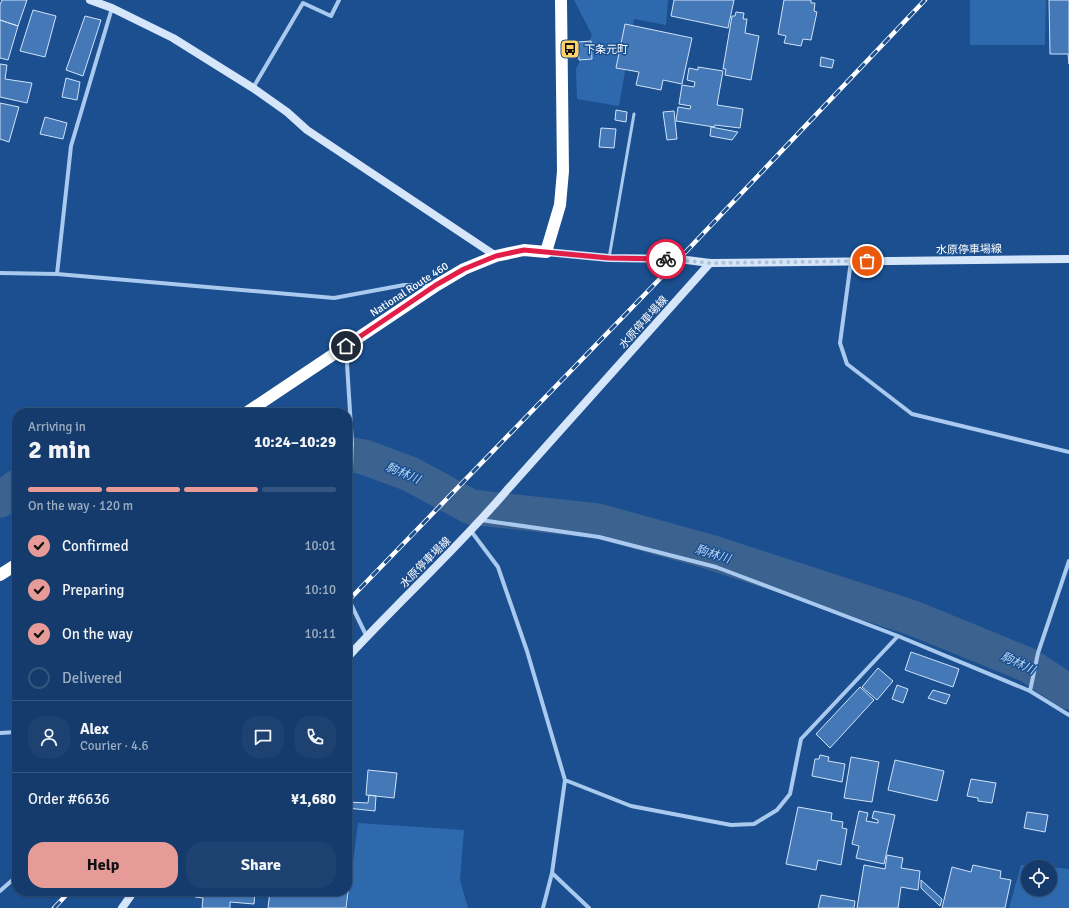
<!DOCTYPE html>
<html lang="en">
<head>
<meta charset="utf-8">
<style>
	body { margin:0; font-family:Signika,"Noto Sans JP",sans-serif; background:#1d4271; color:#f1f3f6; height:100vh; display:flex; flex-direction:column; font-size:15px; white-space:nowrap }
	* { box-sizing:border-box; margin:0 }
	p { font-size:13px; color:#9dadc1 }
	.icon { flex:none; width:22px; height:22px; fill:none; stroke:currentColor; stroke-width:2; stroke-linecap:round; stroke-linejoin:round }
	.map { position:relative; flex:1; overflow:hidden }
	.details { position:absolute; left:12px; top:408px; width:340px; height:488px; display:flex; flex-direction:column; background:#143b6b; border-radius:16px; box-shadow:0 1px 3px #0004,0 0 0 1px #33557e }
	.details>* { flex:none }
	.buttons { position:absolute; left:1021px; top:860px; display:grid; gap:8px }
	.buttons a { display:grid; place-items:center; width:36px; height:36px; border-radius:50%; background:#143b6b; box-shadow:0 1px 3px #0004,0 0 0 1px #33557e; font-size:20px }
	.pin { position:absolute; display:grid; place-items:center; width:34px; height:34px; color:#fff; margin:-17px; border:2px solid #fff; border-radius:50%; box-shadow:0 1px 4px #0007 }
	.courier { position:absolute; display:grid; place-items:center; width:40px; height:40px; margin:-20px; border:3px solid #e11d48; border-radius:50%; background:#fff; color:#222; box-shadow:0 1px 5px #0007 }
	.headline em { font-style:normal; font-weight:700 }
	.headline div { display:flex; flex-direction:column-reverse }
	.headline { display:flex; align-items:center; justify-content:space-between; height:68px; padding:0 16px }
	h1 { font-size:26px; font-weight:700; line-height:30px }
	.bar { display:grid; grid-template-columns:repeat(4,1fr); gap:6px 4px; align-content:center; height:48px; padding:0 16px }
	.bar i { height:5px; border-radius:3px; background:#33557e }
	.bar .active { background:#e69b98 }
	.bar p { grid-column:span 4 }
	.line { display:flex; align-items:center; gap:10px; padding:0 16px; border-top:1px solid #33557e }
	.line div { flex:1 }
	.round { display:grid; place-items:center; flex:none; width:42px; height:42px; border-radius:16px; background:#1d4271 }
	ol { padding:0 16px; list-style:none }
	li { display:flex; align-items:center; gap:12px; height:44px }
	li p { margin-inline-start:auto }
	li .icon { padding:4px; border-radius:50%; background:#e69b98; color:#111; stroke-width:4 }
	li:last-child { color:#9dadc1 }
	li i { width:22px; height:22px; border:2px solid #33557e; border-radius:50% }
	.primary-button { display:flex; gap:8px; margin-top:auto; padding:8px 16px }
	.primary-button a { flex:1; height:46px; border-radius:16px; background:#e69b98; color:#111; font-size:16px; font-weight:700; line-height:46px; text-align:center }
	.primary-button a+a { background:#1d4271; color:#f1f3f6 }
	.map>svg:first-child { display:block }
	.green { fill:#2e69ad }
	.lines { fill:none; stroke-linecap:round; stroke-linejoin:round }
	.river { stroke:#3c6290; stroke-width:35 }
	.building { fill:#4478b7; stroke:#cfe3fa }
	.lane { stroke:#a9c9ee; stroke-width:3 }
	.street { stroke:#a9c9ee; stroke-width:4 }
	.secondary { stroke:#d6e6fa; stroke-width:8 }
	.highway { stroke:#fff; stroke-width:12 }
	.rail-casing { stroke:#fff; stroke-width:4.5 }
	.rail { stroke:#1b4f8f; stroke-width:3; stroke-dasharray:9; stroke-linecap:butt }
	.done { stroke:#afc1d8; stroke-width:4; stroke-dasharray:0 7.2 }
	.route { stroke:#e11d48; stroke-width:5 }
	.labels { text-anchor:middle; stroke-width:3; stroke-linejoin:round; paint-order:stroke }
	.poi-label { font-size:11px; fill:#fff; stroke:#1b4f8f; text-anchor:start }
	.street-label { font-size:11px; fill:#fff; stroke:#1b4f8f }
	.water-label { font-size:12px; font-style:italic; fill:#b5d3f5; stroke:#1b4f8f }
</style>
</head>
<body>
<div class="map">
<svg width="1069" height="908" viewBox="0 0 1069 908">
	<rect width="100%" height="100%" fill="#1b4f8f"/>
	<path class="green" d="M574,0H668L666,25L634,19L619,106L577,99L576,69L592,35Z
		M970,0H1046L1045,45H970Z
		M358,823L464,830L460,880L468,908H347Z
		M1021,865L1047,867H1028V889H1050V867L1069,869V908H1009Z"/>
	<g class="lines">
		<path class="river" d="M347,454L364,457L410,474L471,507L598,521L710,552L913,618L1028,665L1069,692
			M0,500L17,487"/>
	</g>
	<path class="building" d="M2,0H27L18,26L0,20V5Z
		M674,0H734L728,28L671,16Z
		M784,0H811V3H815L814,11L817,12L811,40L803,39L801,46L784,43L786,36L778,34Z
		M1049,0H1069V64L1068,54H1050Z
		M33,10L56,16L45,57L20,51Z
		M736,12L744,13L743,19H747L745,33L759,36L751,80L725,75L726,69H723L732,16H735Z
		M85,16L101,20L83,76L66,70Z
		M0,20L18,26L8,60L0,58Z
		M625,24L692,38L682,84L663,80L661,90L636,85L639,72L616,68Z
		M591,41L592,59L579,60L578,42Z
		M821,57L834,60L832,68L820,66Z
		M0,64L7,65L5,79L32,83L27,103L0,97Z
		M698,67L723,71L717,105L743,109L740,128L715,125L714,127L676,121L678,107L690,109L691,106L679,104L682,85L694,87L695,82L687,80L689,68L698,70Z
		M66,78L80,82L77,100L62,97Z
		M0,103L19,107L9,142L0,139Z
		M616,110L627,112L626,122L615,120Z
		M674,111L677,139L667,140L663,112Z
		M45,117L67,123L63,139L40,134Z
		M711,127L738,132L732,140L710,136Z
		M601,128L616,129L614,148L599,147Z
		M911,652L959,669L953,687L905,670Z
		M878,668L893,681L877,700L862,687Z
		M897,685L908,689L903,703L892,699Z
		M860,687L874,700L830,748L816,734Z
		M933,690L950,695L946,704L928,698Z
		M820,755L829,757L828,761L845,764L842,782L812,776L815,759H819Z
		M851,757L879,762L872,802L844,798Z
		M895,760L944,771L937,801L888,790Z
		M368,770L397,773L394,798L366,795Z
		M971,779L996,783L992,803L978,801V798L967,796Z
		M369,795L376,796L375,811L347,808V802L368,803Z
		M798,807L832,813L831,820L843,822L842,828L847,829L841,865L818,860L816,870L786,864Z
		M859,811L868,813L866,821L878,823V820L872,818L874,811L895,815L884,864L856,858L859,846L852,844Z
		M1027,812L1048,815L1045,832L1024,828Z
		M887,855L903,858L901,868L920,871L918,890L901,887L898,908H857L864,865L885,869Z
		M973,865L1001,871L1000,878L1011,880L1005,908H942L952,867L971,872Z
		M347,877H350L346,908H268L270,891H347Z
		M921,880L942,899L940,906L921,888Z
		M195,891H255L254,904L230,902V908H202L203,898L195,897Z
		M821,895L855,901L854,908H818Z"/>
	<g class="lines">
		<path class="lane" d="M609,258L634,114"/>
		<path class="street" d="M253,88L303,3L331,16L339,0
			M851,261L840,343L847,364L912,414L1069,452
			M0,273L57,274L334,298L404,285H431
			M57,274L71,146L112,8
			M346,348L352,443L347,569
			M481,520L599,537L716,567L898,636L1030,691L1069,715
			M471,531L498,567L527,651L565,780L552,873L543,908
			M347,596L367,637
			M1030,691L1038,653L1069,561
			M0,733L17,732
			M565,780L631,806L731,825L754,824L777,810L790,794L801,739L898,636
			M552,873L589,908
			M0,891L17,876"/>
		<path class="secondary" d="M90,0L112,8L173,38L253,88L287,112L307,130L496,256
			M546,252L609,258L679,259L710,263L1069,259
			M347,658C399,601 457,549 507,490L710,263
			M122,908L134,891"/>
		<path class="highway" d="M246,413L437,285L464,269L496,256L524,250L546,252L560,205L563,171L561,0
			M0,575L17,564"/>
		<defs>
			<path id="rail" d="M347,602L679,259L925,0
				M54,908L70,891"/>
		</defs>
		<use href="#rail" class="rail-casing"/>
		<use href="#rail" class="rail"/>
	</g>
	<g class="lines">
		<path class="done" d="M666,259L710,263L867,261"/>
		<path class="route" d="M346,346L436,285L464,269L496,256L524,250L609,258L666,259"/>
	</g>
	<defs>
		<symbol id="bus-square" viewBox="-11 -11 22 22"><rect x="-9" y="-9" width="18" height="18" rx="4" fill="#ffd166" stroke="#1b4f8f"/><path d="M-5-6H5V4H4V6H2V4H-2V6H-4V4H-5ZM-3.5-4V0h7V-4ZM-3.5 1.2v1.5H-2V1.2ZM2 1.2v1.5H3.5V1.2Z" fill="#111"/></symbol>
	</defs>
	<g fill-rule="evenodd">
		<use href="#bus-square" x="559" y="38" width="22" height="22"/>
	</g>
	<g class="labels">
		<g class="poi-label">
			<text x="584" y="53">下条元町</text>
		</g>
		<g class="street-label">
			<text transform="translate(969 249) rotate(-1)" y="4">水原停車場線</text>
			<text transform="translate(409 289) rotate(-33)" y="4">National Route 460</text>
			<text transform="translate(643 322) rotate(-48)" y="4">水原停車場線</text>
			<text transform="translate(425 562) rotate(-45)" y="4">水原停車場線</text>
		</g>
		<g class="water-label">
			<text transform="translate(403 473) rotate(23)" y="4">駒林川</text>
			<text transform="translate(713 554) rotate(17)" y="4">駒林川</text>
			<text transform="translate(1018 663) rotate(25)" y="4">駒林川</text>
		</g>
	</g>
</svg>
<div class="buttons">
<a><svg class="icon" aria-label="locate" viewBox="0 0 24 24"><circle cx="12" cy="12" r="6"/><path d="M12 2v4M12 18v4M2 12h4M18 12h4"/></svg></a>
</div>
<div class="pin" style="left:867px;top:261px;background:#ea580c"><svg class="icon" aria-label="bag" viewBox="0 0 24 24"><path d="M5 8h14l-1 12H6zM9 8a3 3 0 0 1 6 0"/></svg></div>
<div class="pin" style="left:346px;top:346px;background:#1f2937"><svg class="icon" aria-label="home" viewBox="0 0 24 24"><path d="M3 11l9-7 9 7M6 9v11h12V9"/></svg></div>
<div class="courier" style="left:666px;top:259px"><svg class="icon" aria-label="bike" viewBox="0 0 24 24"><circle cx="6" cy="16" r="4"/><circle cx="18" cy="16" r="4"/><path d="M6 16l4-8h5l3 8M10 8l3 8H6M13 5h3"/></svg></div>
<section class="details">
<div class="headline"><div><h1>2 min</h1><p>Arriving in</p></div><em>10:24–10:29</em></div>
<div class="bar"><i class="active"></i><i class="active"></i><i class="active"></i><i></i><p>On the way · 120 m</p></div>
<ol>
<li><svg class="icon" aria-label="check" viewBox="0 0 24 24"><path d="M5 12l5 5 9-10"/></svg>Confirmed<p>10:01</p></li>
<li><svg class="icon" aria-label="check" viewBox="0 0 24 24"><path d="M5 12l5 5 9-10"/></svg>Preparing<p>10:10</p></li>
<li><svg class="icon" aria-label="check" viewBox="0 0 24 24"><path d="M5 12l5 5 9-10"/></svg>On the way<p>10:11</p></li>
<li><i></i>Delivered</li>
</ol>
<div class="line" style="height:72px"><a class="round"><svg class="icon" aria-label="person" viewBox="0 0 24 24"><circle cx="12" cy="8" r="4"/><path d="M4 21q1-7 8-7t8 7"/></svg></a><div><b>Alex</b><p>Courier · 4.6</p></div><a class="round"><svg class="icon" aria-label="chat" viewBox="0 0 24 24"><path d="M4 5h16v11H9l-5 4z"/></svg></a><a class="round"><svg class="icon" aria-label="phone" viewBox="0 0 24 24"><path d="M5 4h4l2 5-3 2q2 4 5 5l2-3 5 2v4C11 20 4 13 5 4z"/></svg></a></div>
<div class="line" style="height:52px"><div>Order #6636</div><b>¥1,680</b></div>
<div class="primary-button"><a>Help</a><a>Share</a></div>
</section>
</div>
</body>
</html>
